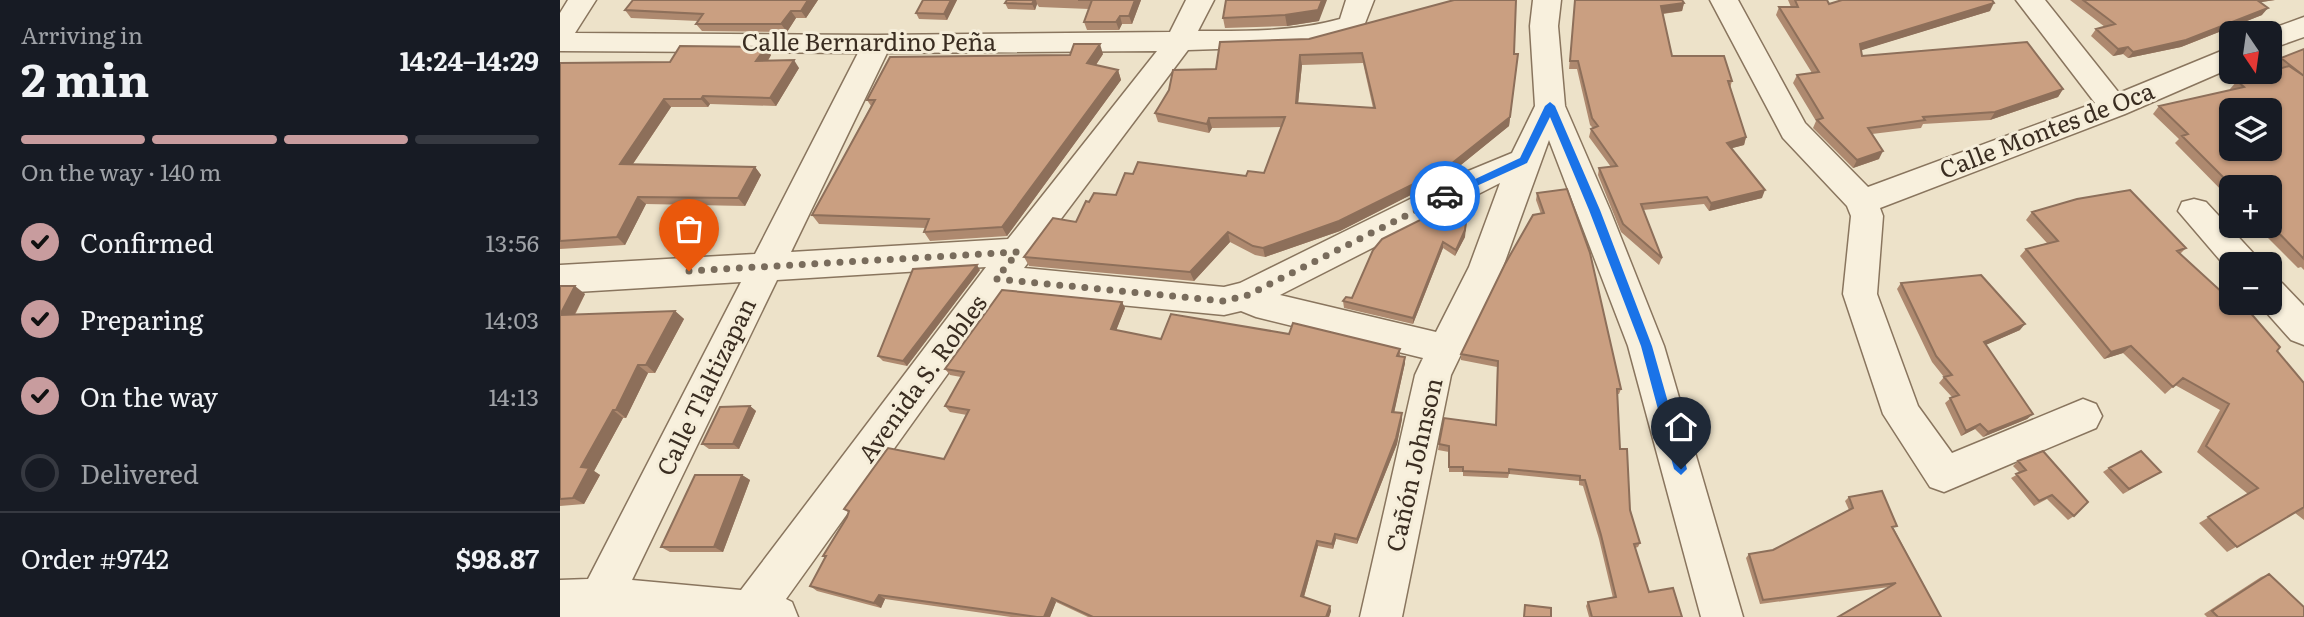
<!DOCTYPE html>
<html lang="en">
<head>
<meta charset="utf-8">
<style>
	body { margin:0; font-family:Literata,serif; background:#242831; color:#f1f3f6; height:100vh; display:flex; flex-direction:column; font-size:26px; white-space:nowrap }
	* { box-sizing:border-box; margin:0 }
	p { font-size:23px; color:#9ea1a6 }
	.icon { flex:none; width:38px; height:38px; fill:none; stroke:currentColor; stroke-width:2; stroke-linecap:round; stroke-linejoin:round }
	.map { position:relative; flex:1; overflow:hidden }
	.drawer { display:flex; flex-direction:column; background:#171b24; width:560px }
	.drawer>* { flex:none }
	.needle { width:46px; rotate:167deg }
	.controls { position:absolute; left:1659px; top:21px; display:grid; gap:14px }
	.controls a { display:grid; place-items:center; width:63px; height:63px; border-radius:10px; background:#171b24; box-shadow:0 2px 5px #0004; font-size:35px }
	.pin { position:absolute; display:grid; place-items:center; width:60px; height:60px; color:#fff; margin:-72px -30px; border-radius:50% 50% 50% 0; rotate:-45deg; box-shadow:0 0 7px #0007 }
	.pin .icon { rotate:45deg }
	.courier { position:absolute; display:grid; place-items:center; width:70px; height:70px; margin:-35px; border:5px solid #1a73e8; border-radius:50%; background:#fff; color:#222; box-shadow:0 2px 9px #0007 }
	.overview em { font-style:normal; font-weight:700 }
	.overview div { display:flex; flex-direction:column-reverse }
	.overview { display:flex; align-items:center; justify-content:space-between; height:119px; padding:0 21px }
	h1 { font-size:46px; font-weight:700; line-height:52px }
	.bar { display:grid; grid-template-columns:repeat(4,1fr); gap:10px 7px; align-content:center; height:84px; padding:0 21px }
	.bar i { height:9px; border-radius:5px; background:#363941 }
	.bar .current { background:#c89c9e }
	.bar p { grid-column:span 4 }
	.line { display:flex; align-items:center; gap:18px; padding:0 21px; border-top:2px solid #363941 }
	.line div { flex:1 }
	ol { padding:0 21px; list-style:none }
	li { display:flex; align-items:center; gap:21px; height:77px }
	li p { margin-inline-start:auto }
	li .icon { padding:7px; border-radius:50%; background:#c89c9e; color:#111; stroke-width:4 }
	li:last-child { color:#9ea1a6 }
	li i { width:38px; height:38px; border:4px solid #363941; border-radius:50% }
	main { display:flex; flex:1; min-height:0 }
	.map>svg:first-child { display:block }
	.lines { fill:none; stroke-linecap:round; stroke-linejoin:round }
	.minor-casing { stroke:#89755e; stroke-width:3 }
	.minor { fill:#f8f0dd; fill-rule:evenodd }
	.wall { fill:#ae896f; fill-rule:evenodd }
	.shaded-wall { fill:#8d6f5a }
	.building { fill:#ca9f81; stroke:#8d6f5a; stroke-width:2; fill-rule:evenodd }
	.route { fill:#1a73e8 }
	.done { stroke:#796c5c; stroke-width:7; stroke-dasharray:0 12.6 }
	.labels { text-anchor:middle; stroke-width:6; stroke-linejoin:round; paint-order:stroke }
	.street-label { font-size:24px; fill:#3a2d21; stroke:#f5edd9 }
</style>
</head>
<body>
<main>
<section class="drawer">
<div class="overview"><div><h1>2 min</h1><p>Arriving in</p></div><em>14:24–14:29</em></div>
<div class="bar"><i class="current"></i><i class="current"></i><i class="current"></i><i></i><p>On the way · 140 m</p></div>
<ol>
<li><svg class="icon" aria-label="check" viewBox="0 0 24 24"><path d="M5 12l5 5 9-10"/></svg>Confirmed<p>13:56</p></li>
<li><svg class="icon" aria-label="check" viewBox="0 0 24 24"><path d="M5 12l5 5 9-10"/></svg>Preparing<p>14:03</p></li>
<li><svg class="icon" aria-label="check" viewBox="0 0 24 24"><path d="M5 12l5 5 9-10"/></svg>On the way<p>14:13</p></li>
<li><i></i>Delivered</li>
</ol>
<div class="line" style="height:91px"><div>Order #9742</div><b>$98.87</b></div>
</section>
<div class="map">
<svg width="1744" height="617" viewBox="0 0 1744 617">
	<rect width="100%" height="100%" fill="#ede2c9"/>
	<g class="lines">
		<defs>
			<path id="minor" d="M8,0H36L15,33L317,35L610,32L626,0H654L638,31C686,31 733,32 780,19L786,0H814L802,31L750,46L628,50L464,268L664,287L680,283L901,174L952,153L975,106L970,26L973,0H1001L998,26L1005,106L1050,210L1104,346L1183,617H1141L1068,346L989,140L943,267L891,375L842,617H800L855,375L863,358L696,317L681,311L664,315L445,294L226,599L232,602L238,617H0V580L28,579L181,282L0,293V265L195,254L298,53L0,51V13ZM597,51L448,239L231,252L327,53ZM940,183L909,267L876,332L720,295ZM426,267L181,590L72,580L217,280Z
				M1150,0H1178L1245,123L1308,187L1535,103L1456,0H1485L1559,93L1671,47V68L1565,114L1320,208L1323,216L1317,294L1358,406L1392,453L1523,399L1536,404L1542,416L1536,428L1384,492L1370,487L1323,414L1283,294L1291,216L1287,206L1223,138Z
				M1744,17V37L1710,49V33H1700Z
				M1634,199L1646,202L1695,255L1700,264H1671V273L1618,211L1622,202Z
				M1710,279L1722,283L1744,306V345L1731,340L1698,303H1710Z"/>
		</defs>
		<use href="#minor" class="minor-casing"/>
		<use href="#minor" class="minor"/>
	</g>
	<path class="wall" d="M258,0L246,18H236L227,32L142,31L136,24L138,21L71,18L65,10Z
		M363,0H397L387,20L359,19L356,13Z
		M447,0H581L572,24H562L559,30H527L524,22L529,9L479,7L477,4L475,10L448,9L445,3Z
		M666,0L759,21L727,26L665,28L663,18Z
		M1015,0L1124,3L1122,11L1103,14L1112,56L1172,81L1170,88L1186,137L1184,145L1172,148L1202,198L1149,211L1144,204L1083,210L1102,258L1099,265L1061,232L1038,175L1039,168L1051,167L1029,137L1031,129L1033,128L1030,125L1017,69H1009Z
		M1228,0H1267L1269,4L1430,11L1301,50L1302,56L1503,89L1498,97L1430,120L1363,124L1361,128L1312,134L1319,159L1293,168L1253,128L1256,121L1233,83L1237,75L1252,73L1216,15L1219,7H1231Z
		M1510,0H1715L1701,2L1702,15L1621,47L1568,58L1563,54L1553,56L1531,36L1536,29L1545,27Z
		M660,42L954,54L957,64L949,126L886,177L780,231L705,257L695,255L670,242L634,281L469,266L464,257L516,222L529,202L556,195L573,174L686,176L704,173L722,127L652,128L649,133L598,122L595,113L656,69ZM803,63L813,108L738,104L742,65Z
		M1744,49V270L1741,267L1738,268L1696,226H1710V187H1671V200L1615,143L1619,139L1593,114L1599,106L1671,90L1670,89L1677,81L1718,69L1714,66L1721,58Z
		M543,54L536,65L558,70L561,80L447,236L370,241L364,232L366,228L259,224L252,215L311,106L307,100L510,55Z
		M211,55L208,61L239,68L216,106L150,104L148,107H111L73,164L195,167L201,175L185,206L86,204L65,245L0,249V63L110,62Z
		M977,193L1061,389L1059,394H1057L1060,449L1070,510L1080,543L1078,547L1075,548L1089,592L1122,617H1029L1026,606L1028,602L1053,598L1039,539L1023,486L1019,485V481L949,474L948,478L903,476V472H889V452L878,450L879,444L936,425L937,367L901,360V354L981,214L976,200Z
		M900,200L905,237L895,256L883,248L853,324L784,308L783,301L792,298Z
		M1472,212L1626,248L1620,254L1717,351L1744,383V520L1735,513L1667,552L1639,523L1688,494L1637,452L1660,410L1615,385L1605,394L1563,353L1544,359L1460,256L1466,249L1487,243L1466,220Z
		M420,270L347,366L323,361L318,356Z
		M1341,283L1460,330L1425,345L1473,414L1467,419L1423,437L1415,429L1401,436L1385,403L1392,397L1379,383L1384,377L1372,362L1337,289Z
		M0,286L25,294L15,315L115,311L124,319L95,373H88L66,418H63L34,471L40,475L24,504L0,506Z
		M562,302L565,308L556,330L601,339L729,334L840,349V356L845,363L834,412L842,413V419L837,444L797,544L776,539L773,549L758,546L744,597L770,606L771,611L769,617H528L496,602L490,617H451L325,599L321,608L257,591L250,586L265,557L263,556L287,517L289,513L284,509L384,459L407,415L390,412L385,406L401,377L390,375L385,369Z
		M190,406L196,411L179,449H149L142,444Z
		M1458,461L1514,516L1508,520L1487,499L1474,506L1451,478L1460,473L1453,466Z
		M1549,468L1601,472L1563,494L1543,472Z
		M182,475L190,480L163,552H110L101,547Z
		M1289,497L1334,529L1381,617L1329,587L1200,604L1186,558L1189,554L1213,550L1289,510L1285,501Z
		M1709,574L1744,617H1647L1644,614L1701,577Z"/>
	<path class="shaded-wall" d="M248,0H258L246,18L241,11Z
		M391,0H397L387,20L384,14Z
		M474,0H476L477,4L475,10L472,4Z
		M575,0H581L572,24L569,16Z
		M762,0H767L759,21L727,26L725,15Z
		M1693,0H1715L1689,4Z
		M1124,3L1122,11L1099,14L1101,6Z
		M1434,3L1430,11L1296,52L1300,44Z
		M1708,8L1702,15L1621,47L1568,58L1573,52Z
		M231,11L236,18L227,32L221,24Z
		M560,16L562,24L559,30L556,22Z
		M540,44L543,54L531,72L527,63Z
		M206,47L211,55L202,69L196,61Z
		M1568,47L1563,54L1553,56L1558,49Z
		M740,55L742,65L737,113L736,103Z
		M234,60L239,68L216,106L210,98Z
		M957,64L949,126L886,177L780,231L705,257L703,248Z
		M558,70L561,80L447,236L442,227Z
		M1503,89L1498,97L1430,120L1435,112Z
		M143,96L150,104L148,107L141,99Z
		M104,99L111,107L68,171L60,164Z
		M649,118L652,128L649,133L647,124Z
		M1186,137L1184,145L1165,150L1167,143Z
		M1323,151L1319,159L1293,168L1297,160Z
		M195,167L201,175L185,206L178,198Z
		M1205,190L1202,198L1149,211L1151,203Z
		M78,197L86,204L65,245L57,237Z
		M908,210L905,237L895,256L896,250Z
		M668,232L670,242L634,281L630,272Z
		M883,242V248L853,324V318Z
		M417,265L420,270L347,366L343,361Z
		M15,286L25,294L10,323L0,315Z
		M562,302L565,308L554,336L551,329Z
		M115,311L124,319L95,373L86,365Z
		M1465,324L1460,330L1419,348L1424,342Z
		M1571,346L1563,353L1544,359L1551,352Z
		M845,357V363L833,418L832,412Z
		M78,365L88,373L66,418L56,410Z
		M190,406L196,411L179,449L173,444Z
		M53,410L63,418L34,471L40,475L24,504L13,498L21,467Z
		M842,413V419L837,444L797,544V539Z
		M1473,414L1467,419L1423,437L1428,432Z
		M1420,424L1415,429L1401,436L1406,431Z
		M182,475L190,480L163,552L154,547Z
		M775,534L776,539L773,549L772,544Z
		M757,541L758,546L743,600L741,596Z
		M319,595L325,599L321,608L314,603Z
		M492,598L496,602L490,617H484Z
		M770,606L771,611L769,617H766Z"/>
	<path class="building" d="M73,0H248L241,11H231L221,24H136L143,14L65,10Z
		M363,0H391L384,14L356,13Z
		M447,0H474L472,4L445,3Z
		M518,0H575L569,16H560L556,22H524L532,0Z
		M666,0H762L758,10L725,15L663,18Z
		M894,0H956L954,54H958L950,117L886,168L779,221L703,248L693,246L668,232L630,272L464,257L493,218L516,222L526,201L529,202L534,193L556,195L565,173L573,174L578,162L686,176L688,171L704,173L725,117L649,118L647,124L595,113L609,90L613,70L656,69L660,42L749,39ZM802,53L815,108L736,103L740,55Z
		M1015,0H1122L1124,3L1101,6L1112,56H1164L1172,81H1168L1186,137L1167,143L1205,190L1151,203L1147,197L1081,204L1102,258L1063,224L1039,168L1057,166L1031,129L1038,126L1032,118L1018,61H1010Z
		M1235,0H1267L1269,4L1282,0H1432L1434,3L1300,44L1302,56L1467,42L1503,89L1435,112L1363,117L1365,120L1308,128L1323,151L1297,160L1257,120L1263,118L1237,75L1259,72L1219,7H1238Z
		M1523,0H1697L1708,8L1626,40L1573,52L1568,47L1558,49L1536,29L1555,24Z
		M514,44H540L527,63L558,70L442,227L364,232L369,219L252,215L315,100H307L330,57L510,55Z
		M120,46L206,47L196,61L234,60L210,98L143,96L141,99H104L60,164L195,167L178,198L78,197L57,237L0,241V63L110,62Z
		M1744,49V76L1721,58Z
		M1729,66L1744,76V259L1710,224V187H1673L1622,136L1628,134L1599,106L1684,87L1677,81ZM1671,110H1710V149H1671Z
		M1007,189L1030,253L1061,389H1057L1060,449H1067L1070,510L1080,543L1074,544L1089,592L1113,588L1122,617H1032L1028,602L1056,597L1041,535L1025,480H1020V476L949,469V473L903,471V467H889V446L879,444L884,418L936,425L938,361L901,354L945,264L973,215L984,213L977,193Z
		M1570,190L1626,248L1617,251L1665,295L1671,294V303H1682L1720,347L1717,351L1744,383V507L1677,547L1648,517L1698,488L1646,446L1669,404L1623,378L1613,387L1571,346L1551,352L1466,249L1498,241L1472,212L1517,199Z
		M900,200L908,204L905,230L896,250L883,242L853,318L783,301L786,297L792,298L813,250L822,239Z
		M417,265L343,361L318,356L353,269Z
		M1421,275L1465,324L1424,342L1473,414L1428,432L1420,424L1406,431L1390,398L1399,395L1384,377L1392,375L1376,356L1341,283Z
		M0,286H15L0,315L115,311L86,365H78L56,410H53L21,467L29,468L13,498L0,499Z
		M442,290L562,302L551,329L601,339L611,314L729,334L733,323L840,349L837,356L845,357L832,412L842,413L836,438L797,539L775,534L772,544L757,541L741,596L770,606L766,617H533L492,598L484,617H477L319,595L314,603L250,586L266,556H263L287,517L289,511L284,509L328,448L384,459L409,410L385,406L404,372L385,369Z
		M190,406L173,444H142L160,407Z
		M1483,451L1528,502L1514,516L1492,495L1479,501L1456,474L1466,470L1458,461Z
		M1581,451L1601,472L1569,489L1549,468Z
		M135,475H182L154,547H101Z
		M1322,491L1337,526L1332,527L1381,617H1278L1336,583L1203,600L1189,554L1213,550L1293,508L1289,497Z
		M1709,574L1744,607V617H1658L1652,611Z
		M965,605L991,608V617H964Z"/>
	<path class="route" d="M990,102L995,106L1040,210L1092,346L1127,469L1121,475L1114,469L1081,346L1029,210L990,117L967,163L888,199H881L879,196L960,158L985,106Z"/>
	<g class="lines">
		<path class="done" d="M129,271L458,252L436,279L664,301L688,295L885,196"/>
	</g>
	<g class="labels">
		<g class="street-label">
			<text x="309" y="51">Calle Bernardino Peña</text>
			<text transform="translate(1487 131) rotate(-21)" y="8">Calle Montes de Oca</text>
			<text transform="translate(363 379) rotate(-54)" y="8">Avenida S. Robles</text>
			<text transform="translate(147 387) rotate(-64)" y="8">Calle Tlaltizapan</text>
			<text transform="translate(855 465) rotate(-77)" y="8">Cañón Johnson</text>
		</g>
	</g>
</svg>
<div class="controls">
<a><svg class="needle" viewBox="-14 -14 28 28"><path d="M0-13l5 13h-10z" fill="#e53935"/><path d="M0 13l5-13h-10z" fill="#9ea1a6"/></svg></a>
<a><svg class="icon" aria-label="layers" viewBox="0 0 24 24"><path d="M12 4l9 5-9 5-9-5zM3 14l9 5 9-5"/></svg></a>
<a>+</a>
<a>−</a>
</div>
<div class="pin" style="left:129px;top:271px;background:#ea580c"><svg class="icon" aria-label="bag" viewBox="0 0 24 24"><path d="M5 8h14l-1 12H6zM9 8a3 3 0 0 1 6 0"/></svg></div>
<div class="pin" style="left:1121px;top:469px;background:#1f2937"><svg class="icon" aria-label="home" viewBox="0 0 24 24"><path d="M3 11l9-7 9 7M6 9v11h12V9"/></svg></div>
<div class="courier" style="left:885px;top:196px"><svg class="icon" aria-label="car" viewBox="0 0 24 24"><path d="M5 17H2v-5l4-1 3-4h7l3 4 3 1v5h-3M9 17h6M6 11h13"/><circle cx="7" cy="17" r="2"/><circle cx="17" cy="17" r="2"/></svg></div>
</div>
</main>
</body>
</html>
